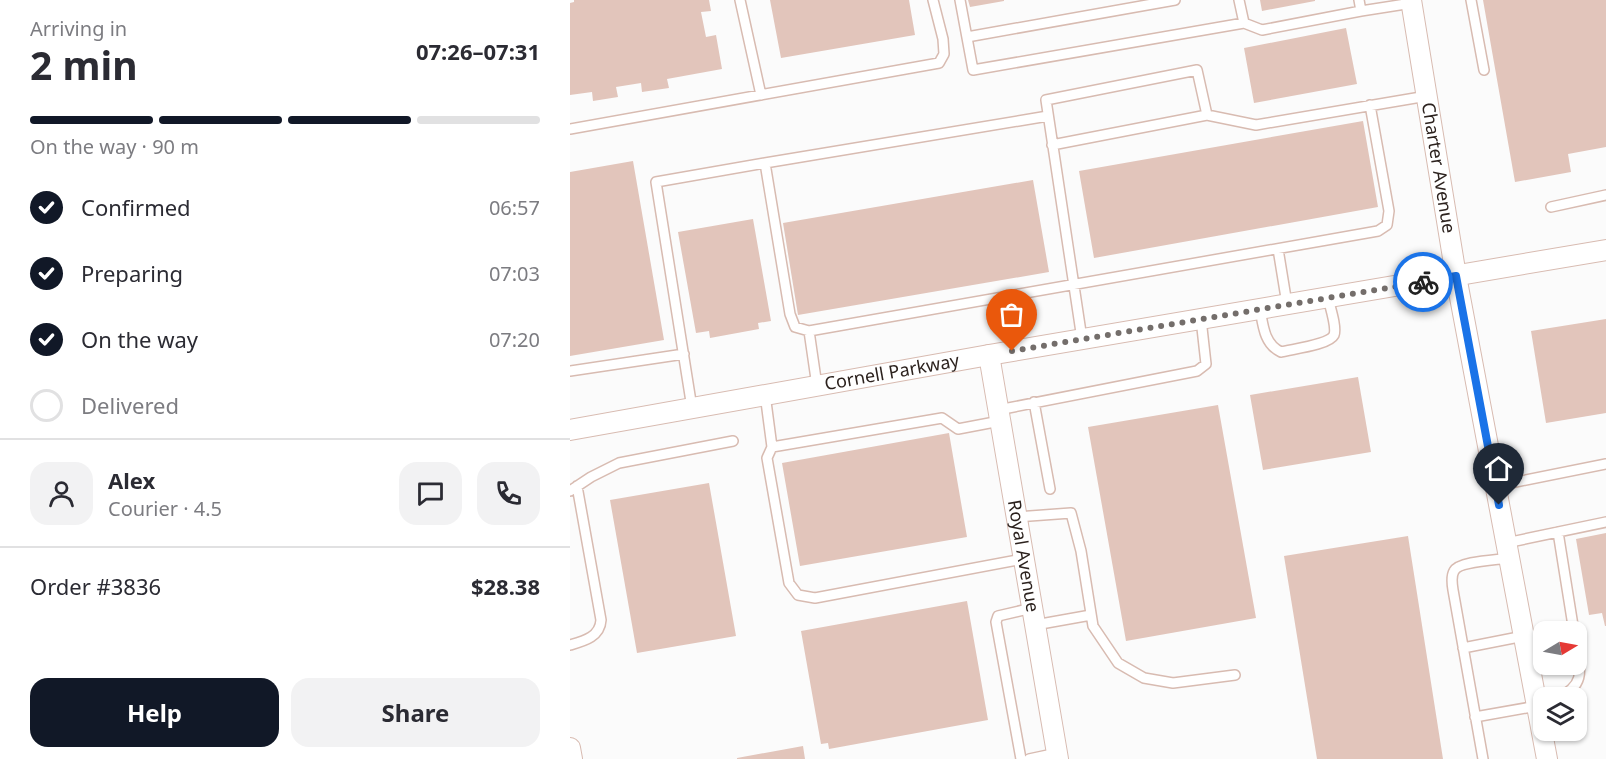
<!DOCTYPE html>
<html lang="en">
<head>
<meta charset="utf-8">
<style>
	body { margin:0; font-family:"Noto Sans",sans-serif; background:#f2f2f3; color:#2b2b33; height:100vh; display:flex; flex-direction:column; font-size:22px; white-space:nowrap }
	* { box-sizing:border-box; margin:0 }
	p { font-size:20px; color:#7c7c81 }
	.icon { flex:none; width:33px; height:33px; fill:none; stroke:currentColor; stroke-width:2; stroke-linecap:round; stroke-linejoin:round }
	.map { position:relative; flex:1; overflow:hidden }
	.panel { display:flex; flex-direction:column; background:#fff; width:570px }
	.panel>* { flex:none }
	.needle { width:39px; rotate:80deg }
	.tools { position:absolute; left:963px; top:621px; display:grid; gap:12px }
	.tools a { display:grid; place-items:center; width:54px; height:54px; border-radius:12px; background:#fff; box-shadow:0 2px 4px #0004; font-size:30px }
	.pin { position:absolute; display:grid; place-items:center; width:51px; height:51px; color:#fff; margin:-62px -26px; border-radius:50% 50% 50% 0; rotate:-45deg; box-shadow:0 0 6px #0007 }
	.pin .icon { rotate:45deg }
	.courier { position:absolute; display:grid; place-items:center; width:60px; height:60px; margin:-30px; border:4px solid #1a73e8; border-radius:50%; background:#fff; color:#222; box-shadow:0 2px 8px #0007 }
	.summary em { font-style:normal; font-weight:700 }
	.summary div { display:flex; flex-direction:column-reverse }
	.summary { display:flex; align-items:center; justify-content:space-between; height:102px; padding:0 30px }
	h1 { font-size:39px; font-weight:700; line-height:45px }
	.bar { display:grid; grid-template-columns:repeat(4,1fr); gap:9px 6px; align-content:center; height:72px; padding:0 30px }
	.bar i { height:8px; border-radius:4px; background:#e1e1e2 }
	.bar .current { background:#111827 }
	.bar p { grid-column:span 4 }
	.line { display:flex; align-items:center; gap:15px; padding:0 30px; border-top:2px solid #e1e1e2 }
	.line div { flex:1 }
	.round { display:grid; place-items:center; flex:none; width:63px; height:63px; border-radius:18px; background:#f2f2f3 }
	ol { padding:0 30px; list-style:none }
	li { display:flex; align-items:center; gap:18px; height:66px }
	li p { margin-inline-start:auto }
	li .icon { padding:6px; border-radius:50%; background:#111827; color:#fff; stroke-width:4 }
	li:last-child { color:#7c7c81 }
	li i { width:33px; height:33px; border:3px solid #e1e1e2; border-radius:50% }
	.button { display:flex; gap:12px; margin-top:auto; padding:12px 30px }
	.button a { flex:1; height:69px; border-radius:18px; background:#111827; color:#fff; font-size:24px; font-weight:700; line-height:69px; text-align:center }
	.button a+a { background:#f2f2f3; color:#2b2b33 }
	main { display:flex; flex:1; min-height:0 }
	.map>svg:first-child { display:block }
	.building { fill:#e2c5bb }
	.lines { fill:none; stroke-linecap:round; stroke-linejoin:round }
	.lane-casing { stroke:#d8bbb1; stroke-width:12 }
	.street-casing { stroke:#d8bbb1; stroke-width:22 }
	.lane { stroke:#fff; stroke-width:9 }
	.street { stroke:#fff; stroke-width:20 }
	.done { stroke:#746e6b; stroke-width:6; stroke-dasharray:0 10.8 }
	.route { stroke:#1a73e8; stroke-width:8 }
	.labels { text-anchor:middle; stroke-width:5; stroke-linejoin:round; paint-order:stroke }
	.street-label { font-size:18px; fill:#2c221e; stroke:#fbfbfb }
</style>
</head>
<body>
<main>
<section class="panel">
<div class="summary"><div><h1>2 min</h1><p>Arriving in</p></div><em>07:26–07:31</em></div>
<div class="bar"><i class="current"></i><i class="current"></i><i class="current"></i><i></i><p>On the way · 90 m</p></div>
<ol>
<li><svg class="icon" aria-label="check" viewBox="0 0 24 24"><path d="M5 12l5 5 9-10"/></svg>Confirmed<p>06:57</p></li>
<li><svg class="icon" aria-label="check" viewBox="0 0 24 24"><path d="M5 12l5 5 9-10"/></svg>Preparing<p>07:03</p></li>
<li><svg class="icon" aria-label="check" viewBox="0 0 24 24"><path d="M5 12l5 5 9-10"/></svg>On the way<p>07:20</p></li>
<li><i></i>Delivered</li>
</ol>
<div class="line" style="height:108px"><a class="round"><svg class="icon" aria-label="person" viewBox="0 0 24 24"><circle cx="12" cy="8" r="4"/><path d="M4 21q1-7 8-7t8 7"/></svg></a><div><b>Alex</b><p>Courier · 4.5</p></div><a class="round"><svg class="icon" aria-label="chat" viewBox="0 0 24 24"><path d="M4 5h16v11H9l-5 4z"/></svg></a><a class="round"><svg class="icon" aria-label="phone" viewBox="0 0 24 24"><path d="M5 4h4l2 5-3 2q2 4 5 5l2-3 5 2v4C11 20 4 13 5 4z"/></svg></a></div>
<div class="line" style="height:78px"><div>Order #3836</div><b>$28.38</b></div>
<div class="button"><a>Help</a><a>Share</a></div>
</section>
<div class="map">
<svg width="1036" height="759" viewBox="0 0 1036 759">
	<rect width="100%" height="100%" fill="#fbfbfb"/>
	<path class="building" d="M4,0H139L141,11L131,12L136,37L146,35L152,69L97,79L99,88L72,92L71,83L46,87L48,97L23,101L22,92L0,95V3L4,2Z
		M200,0H339L345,35L211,58Z
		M398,0H434V1L400,7Z
		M690,0H745V1L692,11Z
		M913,0H1036V147L998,154L1001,172L945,182Z
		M776,28L787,84L684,103L674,48Z
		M793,121L808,207L524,258L509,171Z
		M63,161L94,340L0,356V172Z
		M463,180L479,272L228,315L213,223Z
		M183,219L201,321L188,323L189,329L140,338L139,331L126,333L108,232Z
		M1036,319V413L976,423L961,331Z
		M788,377L801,452L693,470L680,395Z
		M648,405L686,618L556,641L518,427Z
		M379,433L397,537L230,566L212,463Z
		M139,483L166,636L67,653L40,500Z
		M1036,533V626H1035L1032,613L1019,615L1006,539Z
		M838,536L873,759H747L714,556Z
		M397,601L418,720L259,749L258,743L251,744L231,631Z
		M233,746L235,759H167V758Z"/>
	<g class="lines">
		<defs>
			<path id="lane" d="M170,0L191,95
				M390,0L403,70L674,23L669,0
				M789,0L791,11L842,3
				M901,0L914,70
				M674,23L692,30L791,11
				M397,37L605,0
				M478,116L195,163L220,314L225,327L239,331L808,231L817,225L819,211L800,105
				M0,129L369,63L374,54L373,39L363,0
				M482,145L637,115L686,125L857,96
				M981,207L1036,195
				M708,249L717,304
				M690,309C693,325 694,344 711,352C722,349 759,345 764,335C767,327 760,307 758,298
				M239,331L247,386
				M512,339L476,100L627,70L637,115
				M0,371L114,354
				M195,394L202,447
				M464,402L480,489
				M122,408L86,182L195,163
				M428,410L627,371L636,364L631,319
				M430,421L388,429L372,418L202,447L197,458L219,583L228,595L245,598L453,559
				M926,486L1036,464
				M0,491L21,477L49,463L163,441
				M446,517L501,513L511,551L523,626L548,663L574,678L603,683L665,675
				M988,532L1004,632
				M936,543L1036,522
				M465,625L521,615
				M0,645C14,641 30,637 31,620L7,486
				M893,648L954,636
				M987,698C1015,686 1011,671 1006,646
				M905,717L967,706
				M451,759L426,622L428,616L462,608
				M459,759L487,753
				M913,759L883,590C882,584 881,576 884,571C889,561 928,560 939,558"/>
			<g id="street">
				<path id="s1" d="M841,0L886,276L977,759"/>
				<path id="s2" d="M419,355L488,759"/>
				<path id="s3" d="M0,430L419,355L1036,250"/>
				<path d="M0,748L2,759"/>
			</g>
		</defs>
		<use href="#lane" class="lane-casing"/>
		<use href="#street" class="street-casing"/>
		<use href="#lane" class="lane"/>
		<use href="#street" class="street"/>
	</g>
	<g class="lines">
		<path class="done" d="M442,351L853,282"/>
		<path class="route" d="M853,282L886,276L929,505"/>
	</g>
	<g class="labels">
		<g class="street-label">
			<text dy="6" stroke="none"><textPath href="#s1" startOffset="170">Charter Avenue</textPath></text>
			<text dy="6" stroke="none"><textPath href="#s3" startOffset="327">Cornell Parkway</textPath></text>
			<text dy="6" stroke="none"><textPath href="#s2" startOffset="204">Royal Avenue</textPath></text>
		</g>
	</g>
</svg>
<div class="tools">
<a><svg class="needle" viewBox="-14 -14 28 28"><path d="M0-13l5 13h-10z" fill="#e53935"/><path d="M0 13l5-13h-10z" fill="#7c7c81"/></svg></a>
<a><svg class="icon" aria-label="layers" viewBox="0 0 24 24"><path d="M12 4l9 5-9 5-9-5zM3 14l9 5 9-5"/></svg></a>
</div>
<div class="pin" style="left:442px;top:351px;background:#ea580c"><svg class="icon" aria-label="bag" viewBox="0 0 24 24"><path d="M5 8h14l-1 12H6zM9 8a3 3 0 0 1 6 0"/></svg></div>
<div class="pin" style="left:929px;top:505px;background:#1f2937"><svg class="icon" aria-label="home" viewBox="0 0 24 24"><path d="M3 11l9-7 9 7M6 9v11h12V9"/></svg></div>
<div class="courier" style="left:853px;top:282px"><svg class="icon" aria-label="bike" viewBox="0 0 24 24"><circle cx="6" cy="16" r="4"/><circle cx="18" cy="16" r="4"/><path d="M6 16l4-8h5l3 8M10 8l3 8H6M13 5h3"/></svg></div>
</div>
</main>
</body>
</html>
